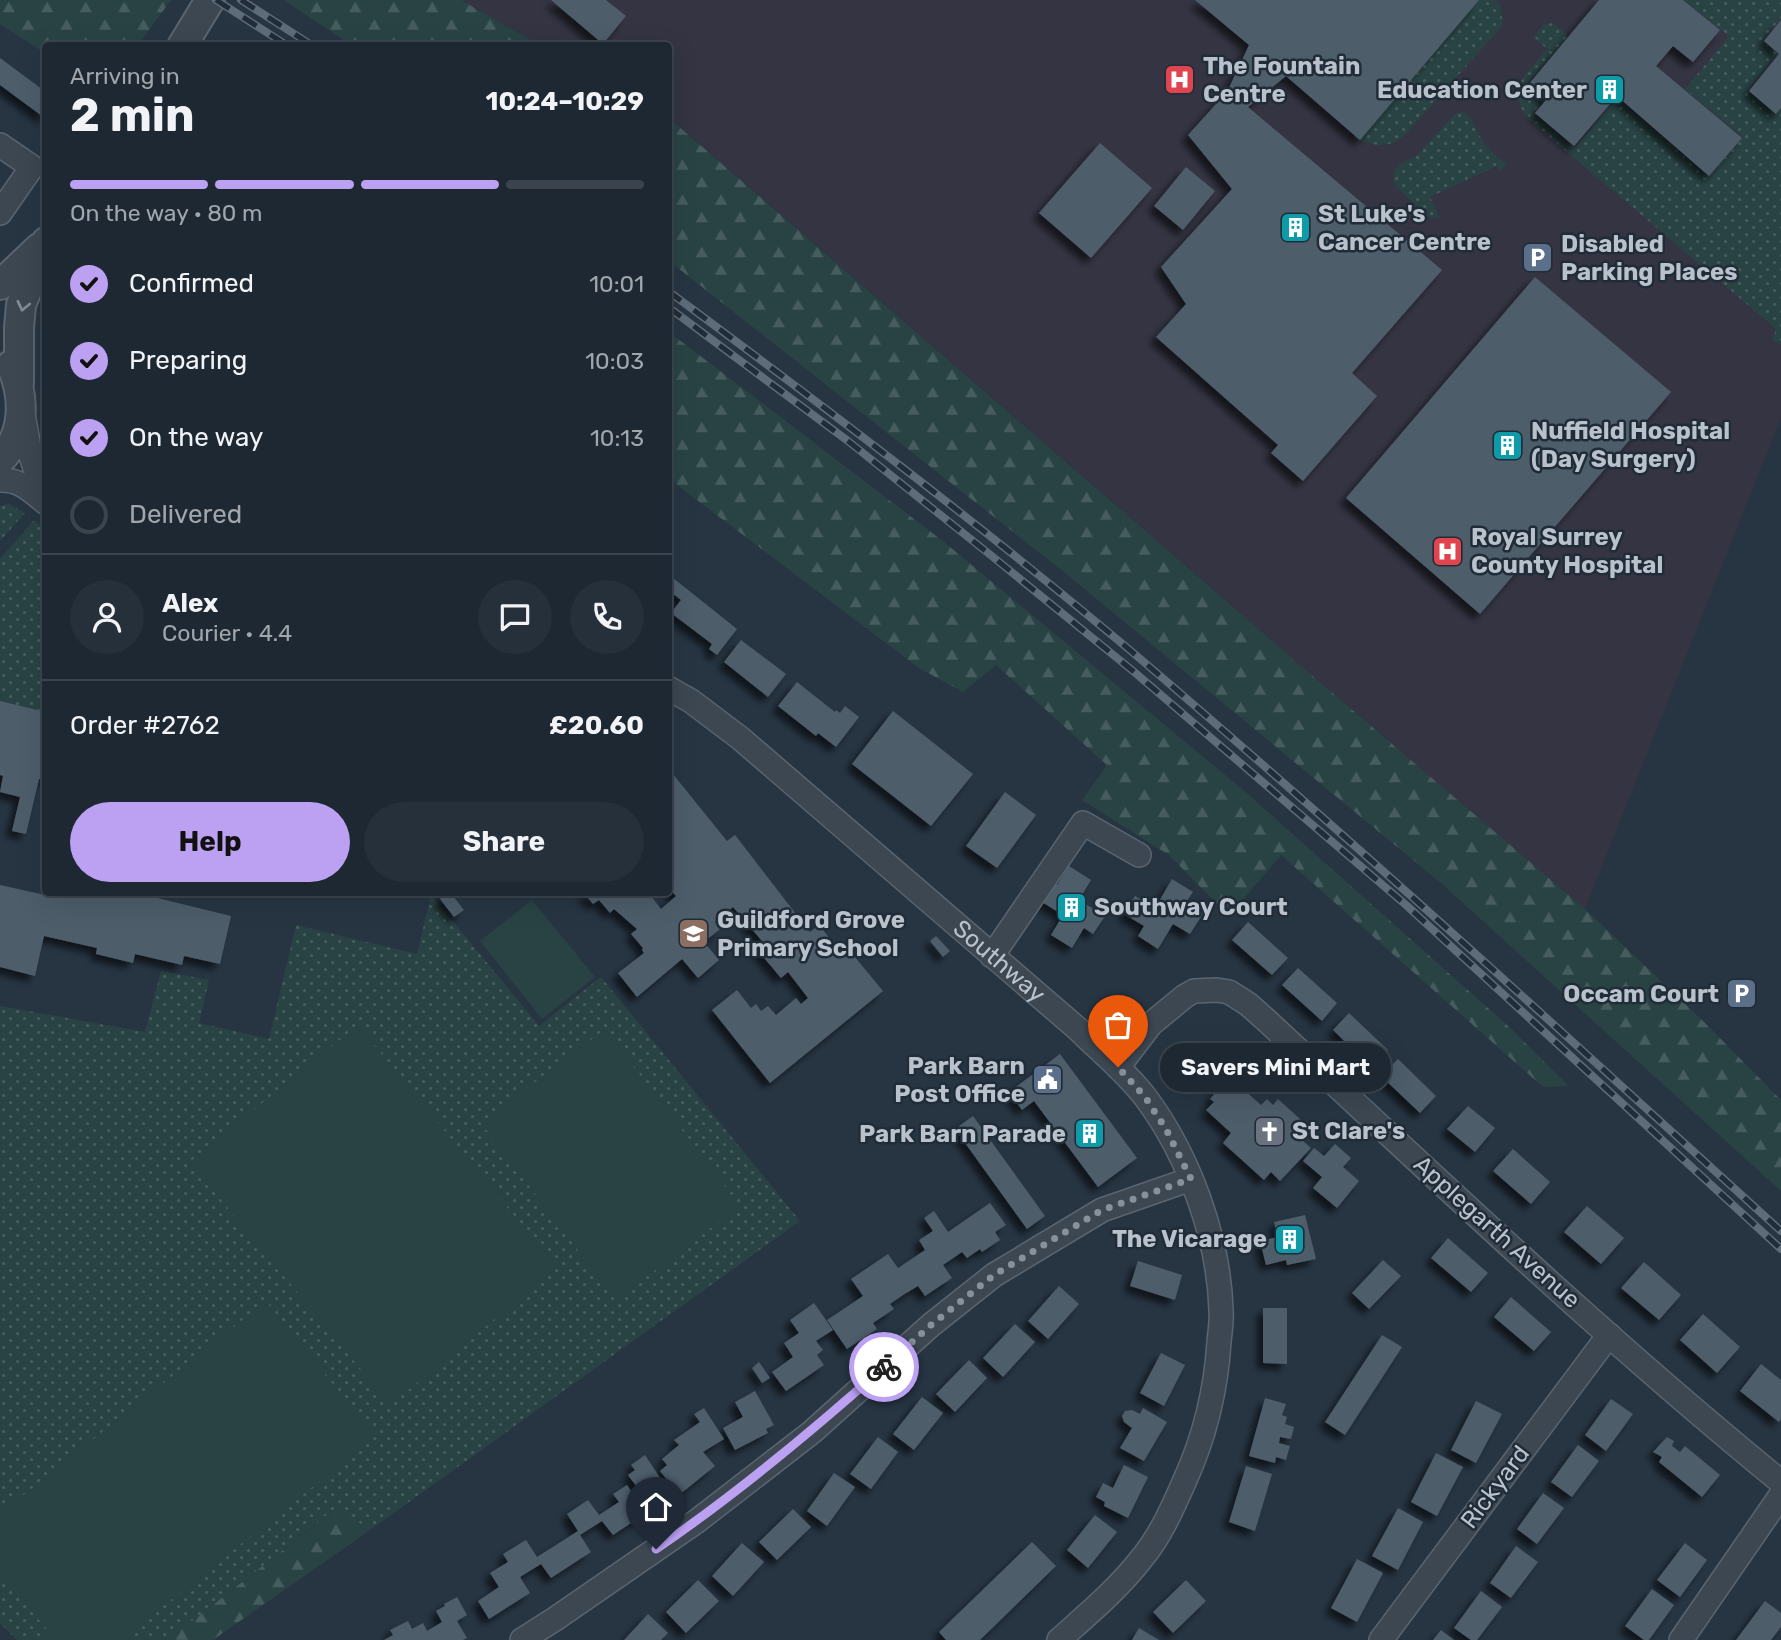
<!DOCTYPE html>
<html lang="en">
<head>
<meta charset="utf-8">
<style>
	body { margin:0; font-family:Rubik,sans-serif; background:#25303a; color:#f1f3f6; height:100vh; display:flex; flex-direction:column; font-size:26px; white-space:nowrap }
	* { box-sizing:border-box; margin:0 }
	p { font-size:23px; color:#a0a6ac }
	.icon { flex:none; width:38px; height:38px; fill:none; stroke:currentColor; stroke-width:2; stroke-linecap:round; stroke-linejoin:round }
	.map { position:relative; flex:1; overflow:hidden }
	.side { position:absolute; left:42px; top:42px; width:630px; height:854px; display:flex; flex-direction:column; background:#1d2832; border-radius:7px; box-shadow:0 7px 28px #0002,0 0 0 2px #3b444d }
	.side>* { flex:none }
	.pin { position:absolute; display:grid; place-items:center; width:60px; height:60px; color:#fff; margin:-72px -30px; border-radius:50% 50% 50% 0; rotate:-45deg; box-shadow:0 0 7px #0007 }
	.pin .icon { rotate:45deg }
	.courier { position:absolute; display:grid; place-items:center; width:70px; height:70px; margin:-35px; border:5px solid #bca0f2; border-radius:50%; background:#fff; color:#222; box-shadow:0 2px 9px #0007 }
	.bubble { position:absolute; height:49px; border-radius:24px; background:#1d2832; box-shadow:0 7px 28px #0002,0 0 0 2px #3b444d; font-size:23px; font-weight:700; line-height:49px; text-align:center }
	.headline em { font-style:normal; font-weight:700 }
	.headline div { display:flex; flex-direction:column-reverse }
	.headline { display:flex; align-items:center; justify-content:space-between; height:119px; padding:0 28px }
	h1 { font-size:46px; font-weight:700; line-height:52px }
	.bar { display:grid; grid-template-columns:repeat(4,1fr); gap:10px 7px; align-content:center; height:84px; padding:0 28px }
	.bar i { height:9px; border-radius:5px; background:#3b444d }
	.bar .active { background:#bca0f2 }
	.bar p { grid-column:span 4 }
	.line { display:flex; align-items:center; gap:18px; padding:0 28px; border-top:2px solid #3b444d }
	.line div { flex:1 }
	.round { display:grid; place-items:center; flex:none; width:74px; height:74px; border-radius:37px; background:#25303a }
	ol { padding:0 28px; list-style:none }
	li { display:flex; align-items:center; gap:21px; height:77px }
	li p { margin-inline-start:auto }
	li .icon { padding:7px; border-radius:50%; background:#bca0f2; color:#111; stroke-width:4 }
	li:last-child { color:#a0a6ac }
	li i { width:38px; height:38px; border:4px solid #3b444d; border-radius:50% }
	.button { display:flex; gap:14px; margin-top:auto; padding:14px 28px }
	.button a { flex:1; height:80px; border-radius:42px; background:#bca0f2; color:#111; font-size:28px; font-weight:700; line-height:80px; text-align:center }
	.button a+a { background:#25303a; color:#f1f3f6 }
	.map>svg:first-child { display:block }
	.medical { fill:#343443 }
	.grass { fill:url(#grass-dots) }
	.forest { fill:url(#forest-firs) }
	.pitch { fill:#294344 }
	.building { fill:#4e5d6b; filter:url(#shadow) }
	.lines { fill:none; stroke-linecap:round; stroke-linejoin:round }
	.minor-casing { stroke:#5a6570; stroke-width:26 }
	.tertiary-casing { stroke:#5a6570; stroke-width:32 }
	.minor { stroke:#3c4752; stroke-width:23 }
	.tertiary { stroke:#3c4752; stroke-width:28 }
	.rail-casing { stroke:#5e6b79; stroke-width:8 }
	.rail { stroke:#202c38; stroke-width:5; stroke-dasharray:16; stroke-linecap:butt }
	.oneway { stroke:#818b95 }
	.done { stroke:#86919c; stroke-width:7; stroke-dasharray:0 12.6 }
	.route { stroke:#bca0f2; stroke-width:9 }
	.labels { text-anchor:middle; stroke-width:5; stroke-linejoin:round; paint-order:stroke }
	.poi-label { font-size:24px; font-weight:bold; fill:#b9c2cc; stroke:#202c38; text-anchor:start }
	.street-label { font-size:24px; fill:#b9c2cc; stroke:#202c38 }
</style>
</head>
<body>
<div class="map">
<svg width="1781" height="1640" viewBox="0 0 1781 1640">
	<defs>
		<pattern id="grass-dots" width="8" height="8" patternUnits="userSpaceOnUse" patternTransform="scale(1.75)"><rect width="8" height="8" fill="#294344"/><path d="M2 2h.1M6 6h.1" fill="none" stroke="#465c5e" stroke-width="1.8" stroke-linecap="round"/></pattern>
		<pattern id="forest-firs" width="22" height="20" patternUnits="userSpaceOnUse" patternTransform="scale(1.75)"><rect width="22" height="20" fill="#294344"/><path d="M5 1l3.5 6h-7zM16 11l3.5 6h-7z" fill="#465c5e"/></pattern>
		<filter id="shadow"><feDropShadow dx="-6" dy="6" stdDeviation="3.5" flood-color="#0009"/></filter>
	</defs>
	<rect width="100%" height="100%" fill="#273543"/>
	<path class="medical" d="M461,0H1781V418L1585,909L1322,684L669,117L668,46L539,45Z"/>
	<path class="grass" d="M1471,0H1496L1500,4L1503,25L1403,137C1384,150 1375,145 1354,138Z
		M1684,0H1781V18L1762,41L1778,54L1747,91L1776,115L1781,109V344L1772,341L1776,329L1527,118C1506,87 1527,73 1547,49L1534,37L1544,24L1553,23L1568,36L1527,84L1545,100L1533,113L1575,148L1617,98L1709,177L1743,137L1685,89L1729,36Z
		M1462,111C1474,116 1475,130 1482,140C1489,150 1497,157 1507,164L1500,171L1497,166L1430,197L1440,219L1431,218L1397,188L1393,180L1394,171L1400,164L1417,155L1455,114Z
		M9,504L25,513L0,541V506Z
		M34,520L45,529V712L0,701V559Z
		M431,895L539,1026L601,977L800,1221L370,1530L336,1508L168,1640H17L0,1623V1006L145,1032L161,971L209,980L199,1023L269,1039L296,925L417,954Z"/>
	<path class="forest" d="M0,0H171L138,45L46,46L45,53L0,24Z
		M284,0H461L539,45H351Z
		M668,117L1322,684L1585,909L1703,1021L1781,1100V1191L1441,883L1064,572L669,261Z
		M669,332L944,542L1243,790L1507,1025L1569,1086L1543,1087L1281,855L1229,916L1169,855L1082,800L1107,765L996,665L963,692L919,668L669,479Z
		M337,1508L370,1530L213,1640H168Z"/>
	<path class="pitch" d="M532,900L595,977L542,1019L480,941Z
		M358,1025L557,1268L390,1405L190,1162Z
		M605,1029L740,1206L616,1300L481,1123Z
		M266,1301L375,1437L121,1640H55L0,1571V1514Z"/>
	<path class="building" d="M551,0H606L626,16L603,44Z
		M1195,0H1479L1360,140L1286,76L1248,107L1442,270L1352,373L1377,396L1303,481L1271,453L1278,445L1156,337L1186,304L1161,267L1232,189L1188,135L1227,92L1249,45Z
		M1599,0H1683L1720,30L1693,62L1673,46L1656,66L1742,138L1709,176L1617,96L1574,146L1535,113L1546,100L1529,84Z
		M1781,20V108L1776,114L1749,91L1779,54L1764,41Z
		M0,58L46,92V119L0,85Z
		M1100,143L1152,188L1091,258L1039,213Z
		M1186,167L1215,191L1183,230L1154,206Z
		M1535,277L1671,392L1480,614L1346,498Z
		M668,574L737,629L717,655L709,649L712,644L671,613L681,600L668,590Z
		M741,640L786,674L768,697L724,662Z
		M797,682L835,712L836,710L840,713L845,706L859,717L836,747L818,733L816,736L778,706Z
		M0,701L46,712V780L39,779L26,834L12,831L20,797L0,792L3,776L0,775Z
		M893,711L973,774L931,826L852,764Z
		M668,768L727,841L735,835L810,932L819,925L839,950L845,945L883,991L770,1083L712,1010L737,990L751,1008L756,1004L761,1011L768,1006L776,1015L796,998L801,1004L808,998L788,972L781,978L755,947L762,941L733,907L715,922L720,929L704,942L719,960L698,978L682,959L637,997L618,973L644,953L642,950L643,948L631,934L637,929L614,909L610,913L599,900L593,904L583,892H648L661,909L676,896L668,887V881L674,876L670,872L668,873Z
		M1005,792L1036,815L997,868L966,846Z
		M1069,866L1091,880L1079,900L1105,916L1093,934L1084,928L1072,948L1051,935L1063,915L1037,899L1049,880L1057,885Z
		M1172,879L1193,892L1186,902L1204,912L1190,934L1173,924L1158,949L1138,936L1144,926L1124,914L1135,896L1155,908Z
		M0,885L54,897L55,892H133L231,916L220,964L184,956L182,965L135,954L133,963L96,954L97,948L44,936L35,976L0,967Z
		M447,892H450L464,910L454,917L440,899Z
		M1248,922L1288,958L1272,975L1232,940Z
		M936,936L950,951L943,957L930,941Z
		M1298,968L1337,1003L1322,1021L1282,985Z
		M1349,1013L1388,1050L1371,1067L1333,1030Z
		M1060,1054L1137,1158L1098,1187L1034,1101L1022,1110L1009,1092Z
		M1398,1059L1436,1096L1420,1113L1381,1076Z
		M1233,1080L1261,1105L1267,1099L1273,1105L1278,1099L1311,1129L1302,1140L1311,1148L1280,1181L1271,1172L1264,1180L1223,1143L1231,1133L1206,1110L1214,1102L1210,1099L1223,1084L1227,1087Z
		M1468,1106L1495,1128L1475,1152L1447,1129Z
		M973,1116L1045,1216L1027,1229L955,1129Z
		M1335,1144L1351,1158L1343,1167L1359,1181L1337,1208L1313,1188L1322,1177L1303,1161L1314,1148L1324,1156Z
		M1513,1149L1550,1182L1531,1204L1493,1171Z
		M990,1203L1006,1225L995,1232L1000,1240L982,1252L980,1249L967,1258L962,1252L943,1265L952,1278L925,1296L918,1286L903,1295L890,1304L894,1309L873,1323L877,1329L847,1349L827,1320L863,1296L851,1279L888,1254L898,1268L925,1250L919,1240L933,1231L924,1218L934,1211L948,1232Z
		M1587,1206L1624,1238L1601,1264L1564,1232Z
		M1305,1215L1316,1259L1287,1265L1286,1260L1266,1265L1260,1241L1278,1237L1274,1222Z
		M1448,1238L1488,1273L1471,1292L1431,1258Z
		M1383,1260L1401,1276L1369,1309L1352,1293Z
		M1138,1261L1182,1275L1175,1300L1130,1286Z
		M1644,1262L1681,1295L1659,1320L1621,1288Z
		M1059,1286L1079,1304L1048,1339L1028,1321Z
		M1511,1297L1551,1332L1534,1351L1494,1317Z
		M814,1303L833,1330L816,1341L823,1350L817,1355L824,1365L786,1391L772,1372L793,1357L784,1343L799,1333L790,1320Z
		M1263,1308H1287V1364L1263,1363Z
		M1703,1314L1740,1347L1717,1373L1680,1340Z
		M1015,1324L1035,1342L1003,1377L983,1358Z
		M1382,1335L1402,1347L1345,1435L1325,1422Z
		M1161,1353L1185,1365L1164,1406L1140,1393Z
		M969,1360L987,1378L955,1412L936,1394Z
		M759,1362L770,1378L762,1383L752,1368Z
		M1761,1364L1781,1380V1419L1779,1422L1740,1391Z
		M755,1391L774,1425L766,1429L768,1433L735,1450L723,1428L743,1417L735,1402Z
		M922,1397L943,1413L914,1450L893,1434Z
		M1265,1398L1286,1404L1282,1415L1287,1417L1285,1424L1294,1427L1291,1439L1280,1437L1279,1443L1290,1446L1286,1460L1276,1457L1275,1463L1249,1456Z
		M1611,1399L1633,1414L1606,1451L1585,1435Z
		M1476,1401L1502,1414L1476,1463L1451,1450Z
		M704,1408L724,1439L703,1452L715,1466L679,1495L660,1471L667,1465L662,1459L679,1445L674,1440L700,1422L694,1414Z
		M1143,1408L1167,1422L1144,1461L1120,1448L1132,1428L1124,1422L1122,1416L1125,1411L1132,1410L1140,1414Z
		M878,1437L898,1452L871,1489L850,1474Z
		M1667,1437L1674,1441L1672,1446L1680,1452L1685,1446L1720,1475L1702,1497L1659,1462L1662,1457L1653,1452Z
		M1578,1445L1599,1461L1572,1497L1551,1482Z
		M1436,1453L1463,1467L1437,1516L1411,1502Z
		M645,1455L662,1481L645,1492L649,1499L645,1501L651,1510L613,1535L602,1521L580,1535L591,1552L551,1578L541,1564L520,1577L530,1593L489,1619L478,1601L499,1587L490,1573L508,1562L503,1554L526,1540L537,1557L578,1531L567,1514L588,1500L599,1515L619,1502L613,1494L627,1485L633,1494L639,1490L628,1475L635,1470L631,1465Z
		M1124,1465L1148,1477L1128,1518L1104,1506L1105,1502L1096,1497L1103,1483L1113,1488Z
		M1246,1466L1272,1474L1255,1531L1229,1522Z
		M834,1473L855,1487L827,1526L807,1511Z
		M1543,1493L1564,1508L1537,1544L1517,1529Z
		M1398,1508L1423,1522L1398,1570L1372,1556Z
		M793,1509L811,1527L777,1560L759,1542Z
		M1095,1515L1117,1532L1088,1568L1067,1550Z
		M1032,1542L1056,1566L980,1640H946L939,1632Z
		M742,1543L764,1562L733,1596L712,1576Z
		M1685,1543L1707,1560L1680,1597L1657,1580Z
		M1516,1546L1538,1562L1511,1598L1490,1583Z
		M1357,1559L1383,1573L1357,1622L1331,1608Z
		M698,1580L719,1601L686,1633L666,1612Z
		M1186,1580L1206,1601L1173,1633L1153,1612Z
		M1652,1589L1674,1605L1649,1640H1644L1625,1626Z
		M1481,1591L1502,1607L1477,1640H1471L1454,1628Z
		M457,1597L467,1615L457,1621L467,1638L463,1640H384L393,1635L390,1630L408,1621L412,1629L423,1623L427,1631L442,1622L436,1611L445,1606L444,1604Z
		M1765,1601L1781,1613V1627L1771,1640H1736Z
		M648,1614L668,1633L661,1640H624Z
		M1139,1628L1159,1640H1132Z
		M1441,1630L1454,1640H1433Z"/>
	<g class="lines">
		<defs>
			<g id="minor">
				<path d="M0,145L32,167L0,213"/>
				<path d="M23,414L30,453L46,502"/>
				<path d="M0,480C20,479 31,491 46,503"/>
				<path id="s1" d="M668,688L691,701L740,738L1079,1030C1101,1052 1127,1073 1146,1098C1189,1156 1219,1238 1221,1310C1222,1320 1220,1331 1219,1342C1216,1389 1205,1436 1185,1480C1173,1507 1161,1535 1142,1558C1118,1589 1088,1614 1059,1640"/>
				<path d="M992,956L1083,823L1139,855"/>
				<path d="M1118,1067L1151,1024L1185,996L1194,991L1217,990L1229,992L1248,1004L1266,1020C1435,1177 1602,1336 1781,1482"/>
				<path d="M522,1640L555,1619L697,1521L812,1432L931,1325L994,1275L1102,1210L1191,1179"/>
				<path d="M1381,1640L1609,1335"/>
				<path d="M1681,1640L1781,1495"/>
			</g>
			<path id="tertiary" d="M182,46L210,0
				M0,285L39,248
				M19,383V328L21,305L46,242
				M0,460C26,434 25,396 11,365"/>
		</defs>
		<use href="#minor" class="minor-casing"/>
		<use href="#tertiary" class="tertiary-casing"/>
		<use href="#minor" class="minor"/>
		<use href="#tertiary" class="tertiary"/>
		<defs>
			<path id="rail" d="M216,0L288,46
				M241,0L313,46
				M668,291C825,407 981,525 1131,651C1352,839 1566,1036 1781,1231
				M668,307L848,441L993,557L1133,671L1406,905L1781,1249"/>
		</defs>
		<use href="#rail" class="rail-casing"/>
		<use href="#rail" class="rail"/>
	</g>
	<defs><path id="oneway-chevron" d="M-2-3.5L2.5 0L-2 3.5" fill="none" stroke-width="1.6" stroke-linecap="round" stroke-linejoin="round" transform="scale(1.75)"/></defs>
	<use class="oneway" href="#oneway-chevron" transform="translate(23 306) rotate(103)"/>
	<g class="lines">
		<path class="done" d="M884,1367L931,1325L994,1275L1102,1210L1191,1179L1166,1129L1145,1097L1118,1067"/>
		<path class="route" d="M656,1549C737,1494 811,1432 884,1367"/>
	</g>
	<defs>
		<symbol id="hospital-square" viewBox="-11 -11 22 22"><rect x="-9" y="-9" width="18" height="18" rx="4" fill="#e0444e" stroke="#202c38"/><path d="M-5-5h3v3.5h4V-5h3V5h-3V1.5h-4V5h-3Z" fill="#fff"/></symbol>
		<symbol id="building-square" viewBox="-11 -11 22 22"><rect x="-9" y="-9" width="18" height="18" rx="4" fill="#0f9aa8" stroke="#202c38"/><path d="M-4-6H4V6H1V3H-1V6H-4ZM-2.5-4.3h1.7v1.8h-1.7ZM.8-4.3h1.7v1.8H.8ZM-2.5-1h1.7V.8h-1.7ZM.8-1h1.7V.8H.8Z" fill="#fff"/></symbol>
		<symbol id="parking-square" viewBox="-11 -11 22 22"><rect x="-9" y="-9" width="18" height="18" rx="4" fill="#5c6f8a" stroke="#202c38"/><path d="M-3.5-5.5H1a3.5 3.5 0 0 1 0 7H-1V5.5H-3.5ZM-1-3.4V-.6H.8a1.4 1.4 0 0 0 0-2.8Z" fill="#fff"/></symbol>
		<symbol id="school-square" viewBox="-11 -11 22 22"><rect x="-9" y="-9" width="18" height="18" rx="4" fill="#8d6e63" stroke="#202c38"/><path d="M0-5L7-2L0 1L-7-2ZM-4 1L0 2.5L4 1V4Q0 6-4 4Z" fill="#fff"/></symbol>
		<symbol id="civic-square" viewBox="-11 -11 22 22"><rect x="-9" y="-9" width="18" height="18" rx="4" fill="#5c6f8a" stroke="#202c38"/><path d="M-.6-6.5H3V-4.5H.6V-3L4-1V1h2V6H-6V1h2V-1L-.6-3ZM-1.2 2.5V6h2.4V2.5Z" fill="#fff"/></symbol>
		<symbol id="church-square" viewBox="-11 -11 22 22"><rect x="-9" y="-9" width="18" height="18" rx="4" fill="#6b7280" stroke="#202c38"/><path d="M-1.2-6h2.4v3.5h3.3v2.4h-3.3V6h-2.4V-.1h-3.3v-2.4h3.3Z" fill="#fff"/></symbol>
	</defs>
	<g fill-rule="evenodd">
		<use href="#hospital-square" x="1162" y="62" width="35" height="35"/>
		<use href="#building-square" x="1592" y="72" width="35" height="35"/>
		<use href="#building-square" x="1278" y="210" width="35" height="35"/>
		<use href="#parking-square" x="1520" y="240" width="35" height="35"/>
		<use href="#building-square" x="1490" y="428" width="35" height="35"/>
		<use href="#hospital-square" x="1430" y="534" width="35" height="35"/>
		<use href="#building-square" x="1054" y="890" width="35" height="35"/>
		<use href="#school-square" x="676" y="916" width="35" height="35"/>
		<use href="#parking-square" x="1724" y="976" width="35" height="35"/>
		<use href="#civic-square" x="1030" y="1062" width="35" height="35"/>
		<use href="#church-square" x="1252" y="1114" width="35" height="35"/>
		<use href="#building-square" x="1072" y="1116" width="35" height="35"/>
		<use href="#building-square" x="1272" y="1222" width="35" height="35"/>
	</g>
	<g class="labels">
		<g class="poi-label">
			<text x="1203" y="74">The Fountain<tspan x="1203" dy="28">Centre</tspan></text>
			<text x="1587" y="98" text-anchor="end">Education Center</text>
			<text x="1318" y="222">St Luke's<tspan x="1318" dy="28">Cancer Centre</tspan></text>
			<text x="1561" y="252">Disabled<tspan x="1561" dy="28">Parking Places</tspan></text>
			<text x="1531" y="439">Nuffield Hospital<tspan x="1531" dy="28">(Day Surgery)</tspan></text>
			<text x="1471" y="545">Royal Surrey<tspan x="1471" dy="28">County Hospital</tspan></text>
			<text x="1094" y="915">Southway Court</text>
			<text x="717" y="928">Guildford Grove<tspan x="717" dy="28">Primary School</tspan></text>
			<text x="1719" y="1002" text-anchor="end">Occam Court</text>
			<text x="1025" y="1074" text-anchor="end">Park Barn<tspan x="1025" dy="28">Post Office</tspan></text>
			<text x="1292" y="1139">St Clare's</text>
			<text x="1066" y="1142" text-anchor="end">Park Barn Parade</text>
			<text x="1267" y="1247" text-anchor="end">The Vicarage</text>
		</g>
		<g class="street-label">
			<text dy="8" stroke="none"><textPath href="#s1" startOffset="430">Southway</textPath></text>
			<text transform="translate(1497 1232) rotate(42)" y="8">Applegarth Avenue</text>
			<text transform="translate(1495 1487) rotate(-53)" y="8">Rickyard</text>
		</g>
	</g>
</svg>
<div class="pin" style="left:1118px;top:1067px;background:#ea580c"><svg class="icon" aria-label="bag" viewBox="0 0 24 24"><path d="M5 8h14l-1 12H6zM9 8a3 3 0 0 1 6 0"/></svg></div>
<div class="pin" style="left:656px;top:1549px;background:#1f2937"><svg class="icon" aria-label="home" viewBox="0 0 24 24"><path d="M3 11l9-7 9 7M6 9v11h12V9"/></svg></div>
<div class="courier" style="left:884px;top:1367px"><svg class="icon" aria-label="bike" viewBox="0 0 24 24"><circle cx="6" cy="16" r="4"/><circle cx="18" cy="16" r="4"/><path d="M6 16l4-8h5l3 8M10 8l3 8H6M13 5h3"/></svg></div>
<div class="bubble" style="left:1160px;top:1043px;width:231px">Savers Mini Mart</div>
<section class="side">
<div class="headline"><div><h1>2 min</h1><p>Arriving in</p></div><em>10:24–10:29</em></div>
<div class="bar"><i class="active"></i><i class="active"></i><i class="active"></i><i></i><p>On the way · 80 m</p></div>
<ol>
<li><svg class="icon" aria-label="check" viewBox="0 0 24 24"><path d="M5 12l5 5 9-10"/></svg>Confirmed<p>10:01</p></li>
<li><svg class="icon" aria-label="check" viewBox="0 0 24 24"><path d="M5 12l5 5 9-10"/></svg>Preparing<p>10:03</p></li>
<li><svg class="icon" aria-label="check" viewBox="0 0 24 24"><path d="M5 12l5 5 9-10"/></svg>On the way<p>10:13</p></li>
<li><i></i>Delivered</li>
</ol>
<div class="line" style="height:126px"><a class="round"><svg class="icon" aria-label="person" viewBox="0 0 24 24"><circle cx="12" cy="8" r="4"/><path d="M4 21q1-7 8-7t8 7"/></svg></a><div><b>Alex</b><p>Courier · 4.4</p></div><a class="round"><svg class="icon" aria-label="chat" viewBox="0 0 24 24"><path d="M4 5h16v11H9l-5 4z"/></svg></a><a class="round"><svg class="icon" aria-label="phone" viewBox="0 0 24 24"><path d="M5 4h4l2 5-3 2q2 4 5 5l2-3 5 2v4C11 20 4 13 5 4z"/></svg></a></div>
<div class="line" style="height:91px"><div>Order #2762</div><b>£20.60</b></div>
<div class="button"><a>Help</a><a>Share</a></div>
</section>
</div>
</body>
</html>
